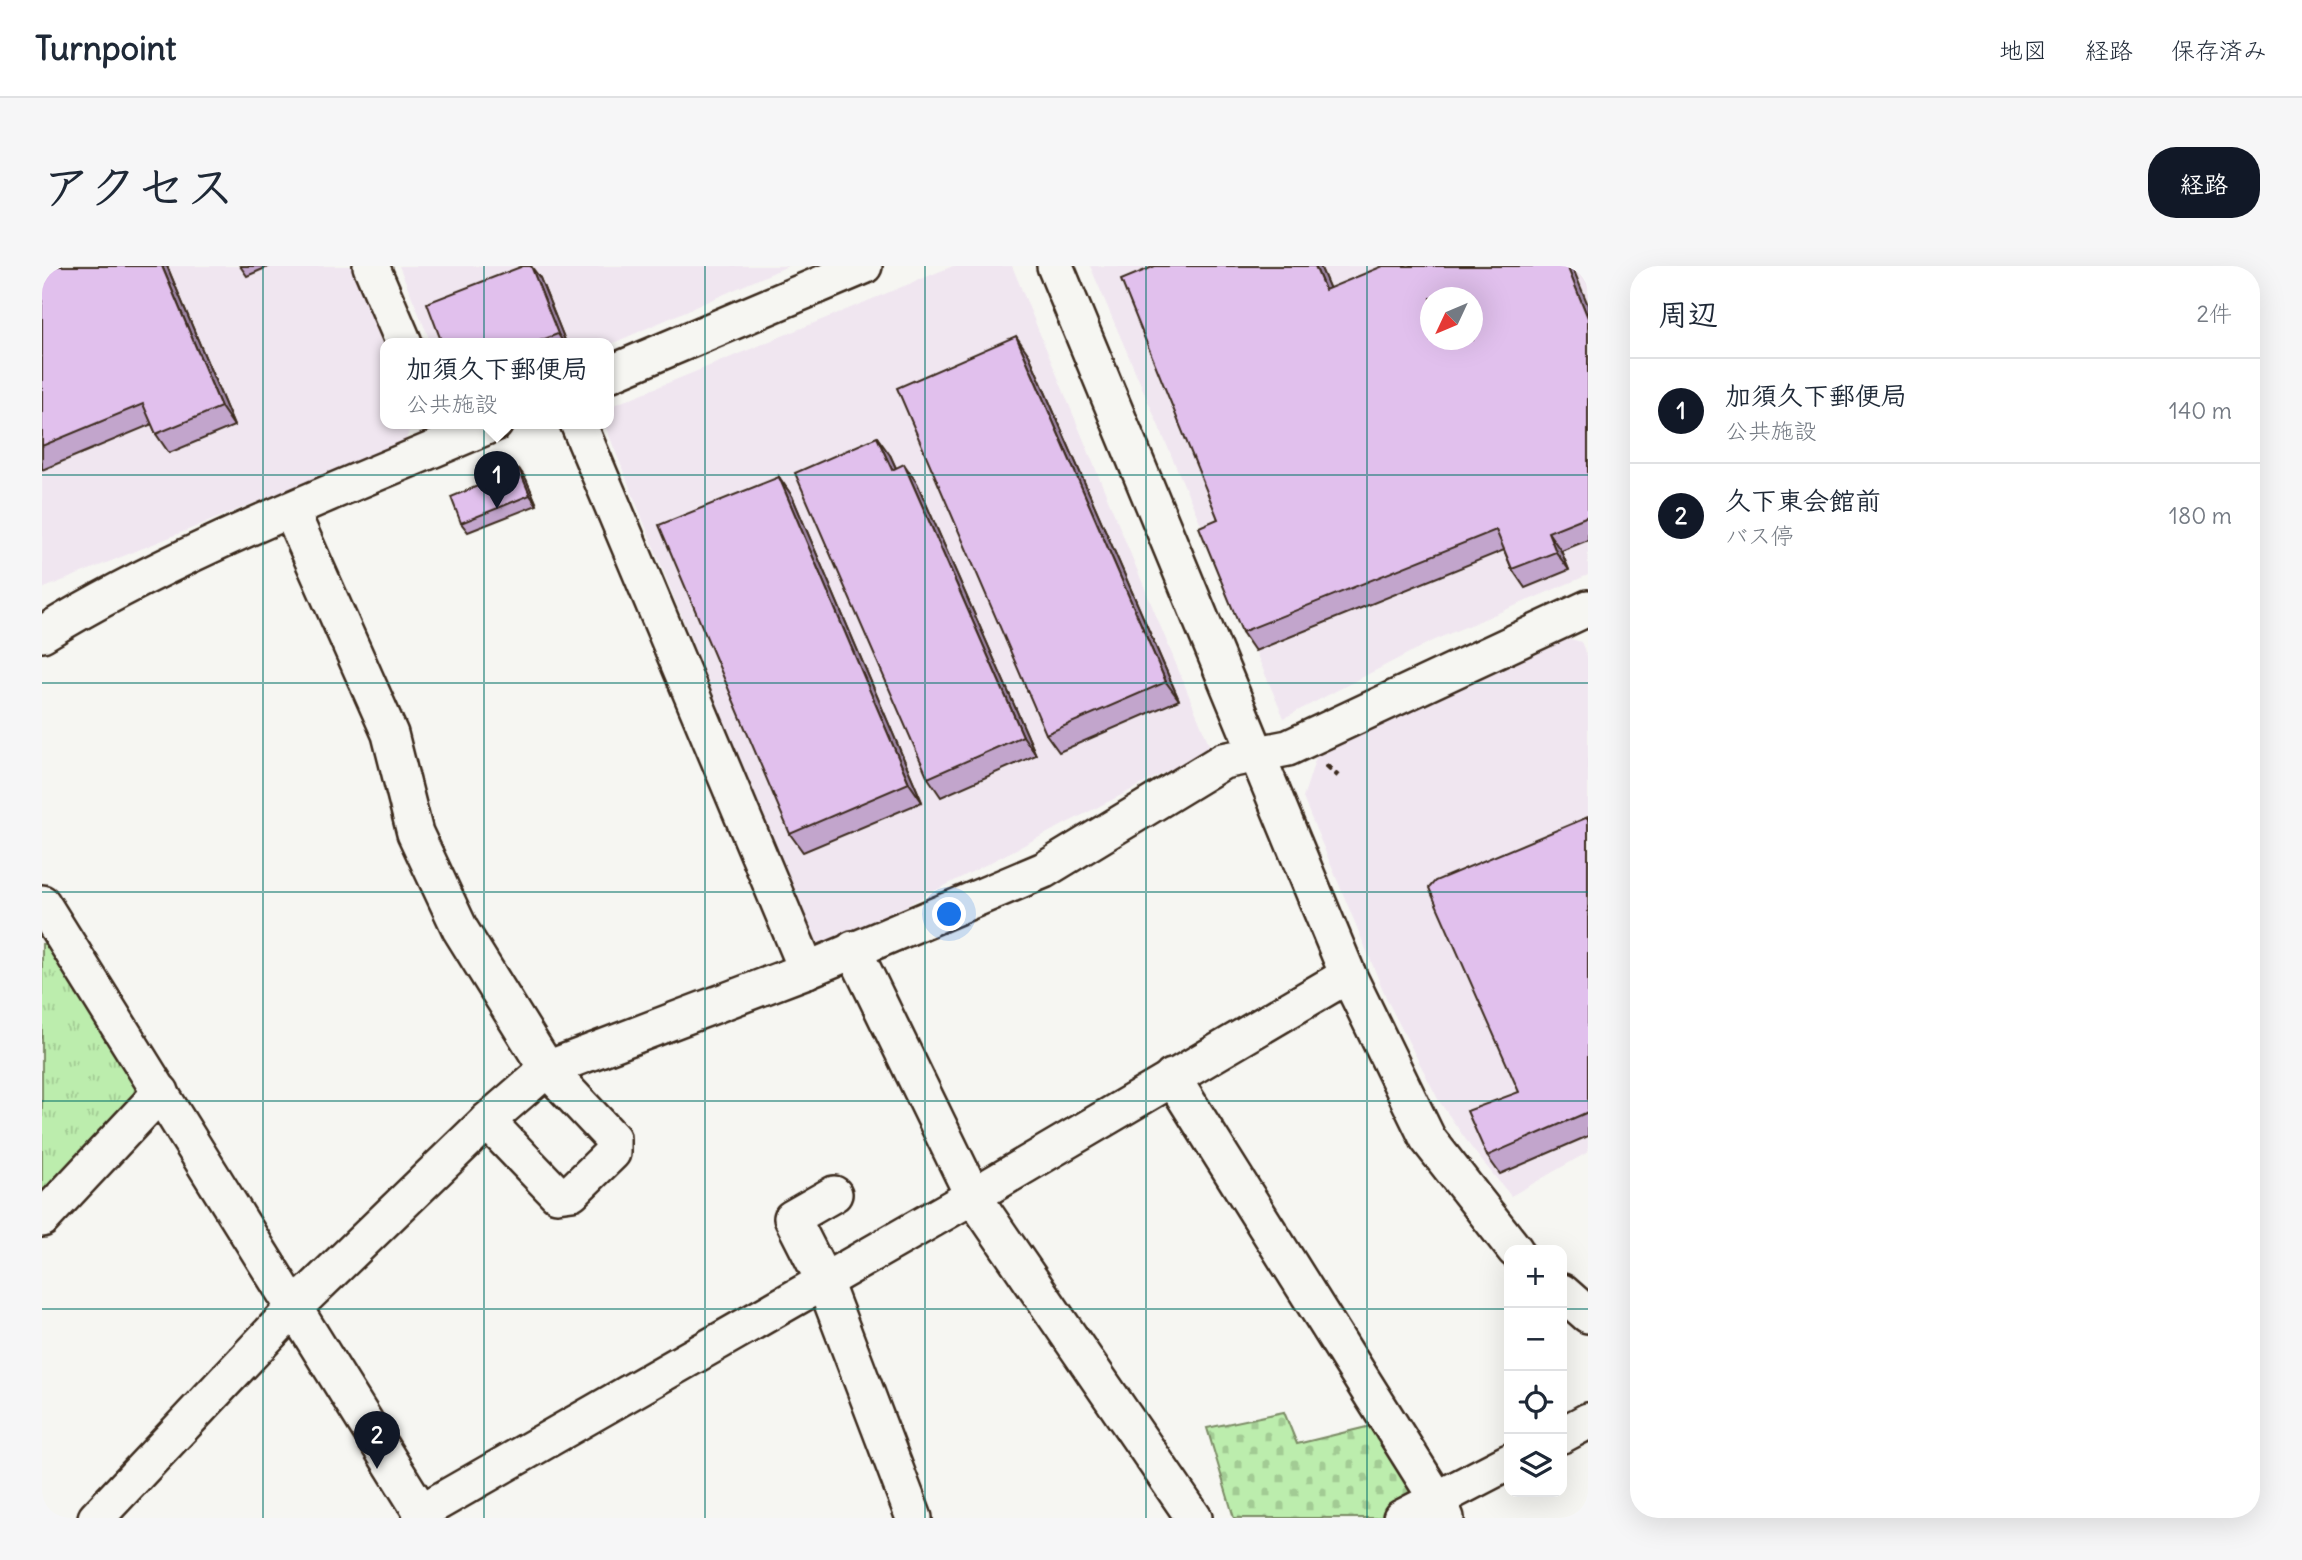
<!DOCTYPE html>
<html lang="ja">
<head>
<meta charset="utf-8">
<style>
  body { margin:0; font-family:Delius,"Klee One",sans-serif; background:#f6f6f7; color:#1f2937 }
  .controls { position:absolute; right:21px; bottom:21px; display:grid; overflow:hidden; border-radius:14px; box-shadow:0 7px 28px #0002 }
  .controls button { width:63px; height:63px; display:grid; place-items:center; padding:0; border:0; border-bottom:2px solid #e0e1e3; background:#fff; color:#1f2937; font:35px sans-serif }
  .compass { position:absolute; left:1378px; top:21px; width:63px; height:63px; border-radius:50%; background:#fff; box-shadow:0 7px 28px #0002; rotate:226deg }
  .you { position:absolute; left:908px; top:649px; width:24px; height:24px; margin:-18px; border:5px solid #fff; border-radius:50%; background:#1a73e8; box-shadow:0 0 0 10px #1a73e833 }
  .badge { display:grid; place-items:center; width:46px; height:46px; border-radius:50%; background:#111827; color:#fff; font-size:23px; font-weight:700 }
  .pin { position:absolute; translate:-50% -58px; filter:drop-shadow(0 2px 4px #0008) }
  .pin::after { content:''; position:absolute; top:37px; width:24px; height:21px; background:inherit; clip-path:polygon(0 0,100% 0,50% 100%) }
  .popup { position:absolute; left:338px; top:72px; width:234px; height:91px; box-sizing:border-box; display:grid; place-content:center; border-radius:14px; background:#fff; filter:drop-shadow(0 2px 5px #0005); font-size:23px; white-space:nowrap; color:#747a83 }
  .popup b { font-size:26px; color:#1f2937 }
  .popup::after { content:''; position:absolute; left:50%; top:100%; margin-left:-14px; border:14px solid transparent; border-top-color:#fff }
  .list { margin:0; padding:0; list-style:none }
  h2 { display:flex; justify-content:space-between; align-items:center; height:91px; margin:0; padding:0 28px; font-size:30px }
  h2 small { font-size:23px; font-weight:400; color:#747a83 }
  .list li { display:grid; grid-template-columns:46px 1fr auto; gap:21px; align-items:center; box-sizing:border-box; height:105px; padding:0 28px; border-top:2px solid #e0e1e3 }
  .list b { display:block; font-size:26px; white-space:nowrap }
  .list p { margin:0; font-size:23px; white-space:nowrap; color:#747a83 }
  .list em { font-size:23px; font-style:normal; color:#747a83 }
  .icon { flex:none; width:38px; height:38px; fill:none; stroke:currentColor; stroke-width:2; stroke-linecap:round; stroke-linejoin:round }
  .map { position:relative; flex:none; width:1546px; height:1252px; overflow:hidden; border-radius:28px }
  header { display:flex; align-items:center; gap:42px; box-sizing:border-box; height:98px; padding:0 35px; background:#fff; border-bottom:2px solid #e0e1e3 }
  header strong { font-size:33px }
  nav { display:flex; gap:38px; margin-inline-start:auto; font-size:24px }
  .intro { display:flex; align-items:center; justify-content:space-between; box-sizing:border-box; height:168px; padding:0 42px }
  h1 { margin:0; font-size:49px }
  .button { padding:18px 32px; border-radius:28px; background:#111827; color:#fff; font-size:24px; font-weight:700 }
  main { display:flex; gap:42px; padding:0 42px }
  aside { flex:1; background:#fff; border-radius:28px; box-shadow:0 7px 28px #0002 }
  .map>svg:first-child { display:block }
</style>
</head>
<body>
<header>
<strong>Turnpoint</strong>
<nav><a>地図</a><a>経路</a><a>保存済み</a></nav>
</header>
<div class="intro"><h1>アクセス</h1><a class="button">経路</a></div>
<main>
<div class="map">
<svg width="1546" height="1252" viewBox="0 0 1546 1252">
  <defs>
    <pattern id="grass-tufts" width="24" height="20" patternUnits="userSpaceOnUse" patternTransform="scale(1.75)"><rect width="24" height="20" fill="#bcedad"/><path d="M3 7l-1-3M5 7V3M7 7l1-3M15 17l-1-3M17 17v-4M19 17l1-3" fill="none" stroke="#a2cb94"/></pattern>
    <pattern id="cemetery-stones" width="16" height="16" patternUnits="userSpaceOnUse" patternTransform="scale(1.75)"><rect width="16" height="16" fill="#bcedad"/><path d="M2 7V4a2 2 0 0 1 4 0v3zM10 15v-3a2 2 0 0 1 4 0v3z" fill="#a2cb94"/></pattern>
  </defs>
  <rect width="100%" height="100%" fill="#f6f6f2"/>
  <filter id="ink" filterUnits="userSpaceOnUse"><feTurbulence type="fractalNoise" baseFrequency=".0143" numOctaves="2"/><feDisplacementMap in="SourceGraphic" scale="14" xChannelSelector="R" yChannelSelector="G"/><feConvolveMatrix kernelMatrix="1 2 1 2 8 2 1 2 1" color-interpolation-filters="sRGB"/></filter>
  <g filter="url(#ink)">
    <g fill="#f0e6f0" fill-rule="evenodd">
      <path d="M0 0H309L343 81V157H370L363 176 0 323Z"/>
      <path d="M357 0H746L567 79V77H389Z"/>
      <path d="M911 0H970L1169 483 774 686 562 157H567V141Z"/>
      <path d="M1048 0H1546V309L1390 375 1242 452ZM1388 32H1430V74H1388Z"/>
      <path d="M1526 372 1539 376 1546 392V886L1469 930 1431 884 1397 835 1346 736 1261 532 1275 488Z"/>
    </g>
    <path fill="url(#grass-tufts)" stroke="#7c8c66" stroke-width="2" d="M0 678H7L94 819 91 833 0 931Z"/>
    <path fill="url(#cemetery-stones)" stroke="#7c8c66" stroke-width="2" d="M1242 1146 1255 1178 1333 1159 1374 1220 1370 1236 1338 1252H1192L1165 1162Z"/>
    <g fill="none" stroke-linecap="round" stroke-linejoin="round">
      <g stroke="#3b2a1e" stroke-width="40">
        <g id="minor">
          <path d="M329 0 362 77"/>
          <path d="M1013 0 1306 709 1386 873 1473 984"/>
          <path d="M567 108 822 0"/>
          <path d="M536 157 765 704"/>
          <path d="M249 245 348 468 373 567 418 663 505 803 570 872V887L530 926 515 928 445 855"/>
          <path d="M0 368C142 281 301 223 453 157"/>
          <path d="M0 637 383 1252"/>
          <path d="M811 683 931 930 1152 1252"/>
          <path d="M1130 811 1395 1233 1404 1252"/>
          <path d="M792 928 750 952 781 1013 872 1252"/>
          <path d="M0 953 119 826"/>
          <path d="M1520 1026 1546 1049"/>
          <path d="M1520 1169 1546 1155"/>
          <path d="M379 1246 931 930 1306 709"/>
          <path d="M54 1252 252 1042 445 855 505 803 765 704 1002 604 1181 495 1246 482 1546 342"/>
          <path d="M1359 1252 1467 1196"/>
        </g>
      </g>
      <path stroke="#3b2a1e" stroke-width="4.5" stroke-dasharray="7 5" stroke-linecap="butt" d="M1284 499 1296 510"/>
      <use href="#minor" stroke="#f6f6f2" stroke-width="35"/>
    </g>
    <g fill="#c2a5cc" stroke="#3b2a1e" stroke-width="2">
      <path d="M0 0H125L192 160 127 187 114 168 110 158 0 204Z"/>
      <path d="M198 0H228L205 10Z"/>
      <path d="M1113 0H1278L1287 22 1546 39V274L1519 285 1527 304 1483 322 1470 303 1462 284 1213 385 1200 366 1176 253Z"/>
      <path d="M498 12 524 77H400Z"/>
      <path d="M987 89 1137 434 1017 486 1004 468Z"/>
      <path d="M848 189 854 202 875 217 994 489 899 531 886 512Z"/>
      <path d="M477 203 484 213 495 239 426 266 419 257Z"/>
      <path d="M737 211 750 230 880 536 761 586 748 568Z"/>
      <path d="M1546 551V870L1458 908 1445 890 1477 826Z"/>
    </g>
    <g fill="#9e86a6" stroke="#3b2a1e" stroke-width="2">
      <path d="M120 0H125L192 160 179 141Z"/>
      <path d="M489 0 498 12 524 77H522L516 68Z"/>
      <path d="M1273 0H1278L1296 42 1283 24Z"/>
      <path d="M1525 0H1530L1546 39V52Z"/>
      <path d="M974 70 987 89 1137 434 1124 416Z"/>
      <path d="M835 171 848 189 863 222 850 204Z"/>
      <path d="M862 198 875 217 994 489 981 470Z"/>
      <path d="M477 203 484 213 495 239 488 229Z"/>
      <path d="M737 211 750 230 880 536 867 517Z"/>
      <path d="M1506 266 1519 285 1527 304 1514 286Z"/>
    </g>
    <g fill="#e1c0ed" stroke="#3b2a1e" stroke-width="2" fill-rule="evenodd">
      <path d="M0 0H120L179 141 114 168 101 138 0 180Z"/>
      <path d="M481 0H489L516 68 492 77H400L385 37Z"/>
      <path d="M1113 0H1273L1283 24 1341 0H1525L1546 52V250L1506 266 1514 286 1470 303 1454 264 1200 366 1157 261 1176 253 1079 14ZM1389 32H1431V74H1389Z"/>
      <path d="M974 70 1124 416 1004 468 855 122Z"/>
      <path d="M835 171 850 204 862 198 981 470 886 512 753 207Z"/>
      <path d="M477 203 488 229 419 257 409 231Z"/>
      <path d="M737 211 867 517 748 568 617 259Z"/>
      <path d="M1546 551V846L1445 890 1425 845 1477 826 1387 622 1393 615Z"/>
    </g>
  </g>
  <path fill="none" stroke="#0f766e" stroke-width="2" stroke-opacity="0.55" d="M221 0V1252M442 0V1252M663 0V1252M883 0V1252M1104 0V1252M1325 0V1252M0 209H1546M0 417H1546M0 626H1546M0 835H1546M0 1043H1467M1520 1043H1546"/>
</svg>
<div class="controls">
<button>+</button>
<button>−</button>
<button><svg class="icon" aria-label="locate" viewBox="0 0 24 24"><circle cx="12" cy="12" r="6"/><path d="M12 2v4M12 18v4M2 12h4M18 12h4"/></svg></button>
<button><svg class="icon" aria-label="layers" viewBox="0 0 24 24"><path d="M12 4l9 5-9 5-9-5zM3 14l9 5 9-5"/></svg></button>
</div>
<svg class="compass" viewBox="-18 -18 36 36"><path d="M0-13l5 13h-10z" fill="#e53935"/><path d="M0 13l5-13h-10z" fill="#747a83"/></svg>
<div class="you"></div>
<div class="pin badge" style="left:455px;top:243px">1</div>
<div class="popup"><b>加須久下郵便局</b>公共施設</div>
<div class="pin badge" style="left:335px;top:1203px">2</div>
</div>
<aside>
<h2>周辺<small>2件</small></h2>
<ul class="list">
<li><span class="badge">1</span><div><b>加須久下郵便局</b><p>公共施設</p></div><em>140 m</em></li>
<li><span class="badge">2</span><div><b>久下東会館前</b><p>バス停</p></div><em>180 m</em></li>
</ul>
</aside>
</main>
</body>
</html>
